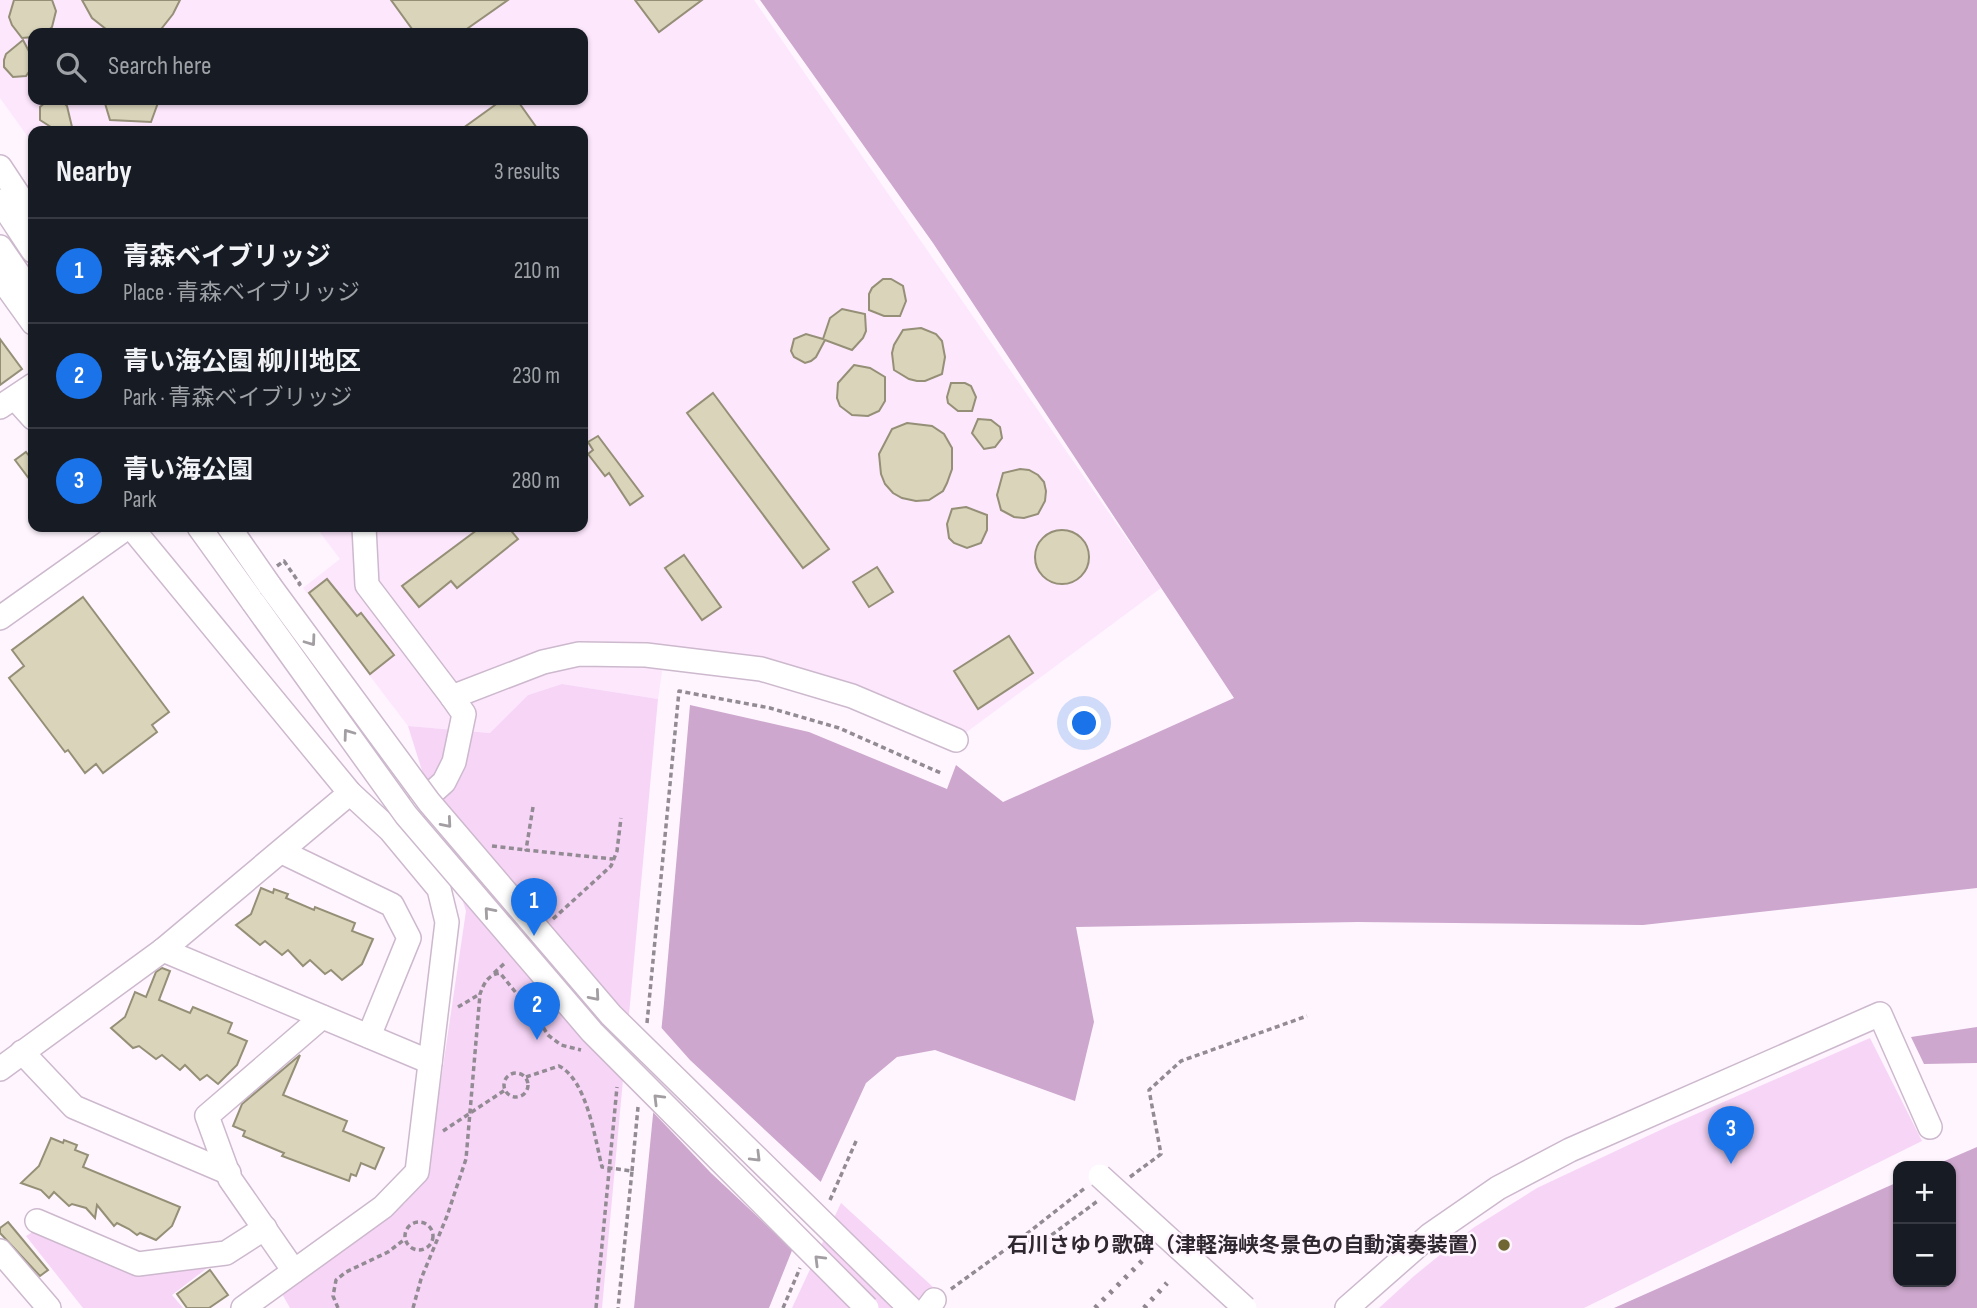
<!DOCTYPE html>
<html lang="en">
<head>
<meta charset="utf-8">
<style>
  body { margin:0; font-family:"Sofia Sans Condensed","Noto Sans JP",sans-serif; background:#242831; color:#f1f3f6 }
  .controls { position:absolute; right:21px; bottom:21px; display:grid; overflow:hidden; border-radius:14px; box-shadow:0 2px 5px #0004 }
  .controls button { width:63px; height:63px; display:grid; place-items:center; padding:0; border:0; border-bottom:2px solid #363941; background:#171b24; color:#f1f3f6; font:35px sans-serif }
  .you { position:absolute; left:1085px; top:724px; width:24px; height:24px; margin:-18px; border:5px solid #fff; border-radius:50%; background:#1a73e8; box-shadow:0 0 0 10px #1a73e833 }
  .badge { display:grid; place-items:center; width:46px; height:46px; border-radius:50%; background:#1a73e8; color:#fff; font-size:23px; font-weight:700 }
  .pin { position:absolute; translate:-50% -58px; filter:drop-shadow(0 2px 4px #0008) }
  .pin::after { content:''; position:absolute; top:37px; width:24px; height:21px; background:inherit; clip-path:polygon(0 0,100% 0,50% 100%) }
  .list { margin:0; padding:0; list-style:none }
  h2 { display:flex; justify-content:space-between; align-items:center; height:91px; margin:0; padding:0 28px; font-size:30px }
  h2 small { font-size:23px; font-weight:400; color:#9ea1a6 }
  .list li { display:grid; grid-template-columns:46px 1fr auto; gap:21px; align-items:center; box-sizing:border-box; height:105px; padding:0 28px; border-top:2px solid #363941 }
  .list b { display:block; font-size:26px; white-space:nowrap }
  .list p { margin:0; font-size:23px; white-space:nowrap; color:#9ea1a6 }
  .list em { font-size:23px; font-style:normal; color:#9ea1a6 }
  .icon { flex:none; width:38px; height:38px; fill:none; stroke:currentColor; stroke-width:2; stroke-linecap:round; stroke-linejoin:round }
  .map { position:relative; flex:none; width:1977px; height:1308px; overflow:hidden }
  .search { position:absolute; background:#171b24; box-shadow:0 2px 5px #0004; left:28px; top:28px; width:560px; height:77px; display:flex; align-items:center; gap:18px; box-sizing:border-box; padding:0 24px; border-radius:14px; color:#9ea1a6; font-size:26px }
  .panel { position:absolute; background:#171b24; box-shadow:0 2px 5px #0004; left:28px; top:126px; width:560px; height:406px; border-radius:14px }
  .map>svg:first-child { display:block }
</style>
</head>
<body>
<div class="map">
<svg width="1977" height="1308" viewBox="0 0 1977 1308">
  <rect width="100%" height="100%" fill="#fef5fe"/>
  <path fill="#fde7fd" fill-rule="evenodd" d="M0 0H754L1161 588 956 740 852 696 664 658 658 699 562 684 528 695 491 733 408 726 303 588 340 559 316 527H583V131H33V144L0 98ZM33 33H583V100H33Z"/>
  <g fill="#f7d5f7">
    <path d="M562 684 658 699 602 1308H290L281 1292 405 1203 428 1168 466 911 408 726 490 733 528 695Z"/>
    <path d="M1870 1038 1922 1141 1584 1308H1379L1414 1276 1473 1228 1537 1188 1671 1125Z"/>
    <path d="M841 1203 933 1287 914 1308H792Z"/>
    <path d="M36 1230 129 1273 207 1268 172 1295 183 1308H83L26 1236Z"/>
  </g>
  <g fill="#cda7cd">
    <path d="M760 0H1977V888L1643 925 1358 922 1076 927 1094 1022 1075 1101 935 1050 897 1057 866 1083 811 1203 769 1308H634L664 1003 690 705 809 732 947 789 956 765 1003 802 1234 698 933 243Z"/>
    <path d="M1977 1027V1063L1924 1064 1911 1037Z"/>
    <path d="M1977 1147V1308H1614L1898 1182V1282H1951V1166H1933Z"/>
  </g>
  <path fill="#fef5fe" d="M658 1024 690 1060 823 1184 795 1252 711 1173 650 1109Z"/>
  <g fill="#d9d4ba" stroke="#948f76" stroke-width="2">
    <path d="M14 0H52L56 11 52 27 46 33H33V37L22 38 12 25 9 17Z"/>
    <path d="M82 0H180L173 14 158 33H111L92 18Z"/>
    <path d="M391 0H508L461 33H415Z"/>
    <path d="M635 0H702L659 32Z"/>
    <path d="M23 40 33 59V66L26 76 13 77 4 67V60L6 54Z"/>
    <path d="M48 100 62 101 67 106 72 127H51L40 120V107Z"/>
    <path d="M104 100H159L151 122 110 120Z"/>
    <path d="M502 100H517L539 131H459Z"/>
    <path d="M883 279H891L903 286 906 301 900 316H884L869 310V294L872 288Z"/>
    <path d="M842 309 865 314 866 331 863 338 852 350 825 340 816 357 811 361 805 363 794 357 791 351 794 339 806 334 823 339 830 318Z"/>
    <path d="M921 328 936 334 942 341 945 357 942 374 925 381H917L909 379 894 370 892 353 894 345 903 330Z"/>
    <path d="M0 339 22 369 0 385Z"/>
    <path d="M854 365 870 368 885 377V401L879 411 868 416 852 415 840 406 837 398 838 383Z"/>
    <path d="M951 383H965L971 386 976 397 972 411H958L948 403 947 397Z"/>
    <path d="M713 393 829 549 803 568 687 413Z"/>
    <path d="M978 419 991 420 1000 427 1002 438 995 447 984 449 972 433Z"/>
    <path d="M907 423 932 426 944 434 952 448V469L947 483 943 491 929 500 916 501 902 498 893 493 885 484 881 474 879 454 892 429Z"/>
    <path d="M598 436 643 496 630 505 609 473 605 476 588 454 593 450 588 442Z"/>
    <path d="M26 452 33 461V484L15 460Z"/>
    <path d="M1020 469 1029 470 1038 475 1044 482 1046 491 1045 501 1038 514 1024 518 1014 517 1001 510 997 495 1003 473Z"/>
    <path d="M966 507 987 515V530L981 543 967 548 954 543 949 538 947 524 952 509Z"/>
    <path d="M481 527H508L518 539 457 588 451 581 419 607 402 586Z"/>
    <circle cx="1062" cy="557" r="27"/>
    <path d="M684 555 721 607 702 620 665 568Z"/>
    <path d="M877 567 893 592 869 607 853 582Z"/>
    <path d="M327 579 357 616 361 613 394 655 370 674 309 593Z"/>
    <path d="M83 597 169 712 152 725 157 732 103 773 96 764 85 773 68 750 65 752 9 678 24 666 12 650Z"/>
    <path d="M1009 636 1033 673 978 709 954 671Z"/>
    <path d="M261 888 273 893 274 889 288 894 286 898 314 910 315 907 355 923 352 931 373 939 362 964 342 980 331 970 325 974 310 960 303 966 288 950 282 955 265 941 260 945 236 925 251 914Z"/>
    <path d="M162 968 170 971 159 1000 190 1013 193 1007 232 1023 228 1033 247 1041 237 1065 218 1084 207 1075 200 1080 185 1065 180 1070 162 1055 156 1059 139 1046 133 1048 111 1028 125 1017 135 992 146 997 156 972Z"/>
    <path d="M300 1055 283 1095 347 1121 343 1131 384 1148 375 1169 361 1163 356 1176 351 1174 349 1181 282 1156 284 1153 243 1136 245 1131 233 1126 242 1104Z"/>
    <path d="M51 1138 63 1143 64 1140 77 1145 75 1150 88 1155 83 1167 180 1207 172 1226 156 1240 140 1233 137 1235 129 1229 117 1223 114 1226 97 1205 95 1218 86 1208 72 1204 69 1206 54 1192 49 1198 41 1190 21 1183 39 1166Z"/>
    <path d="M8 1222 48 1270 40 1276 0 1233V1228Z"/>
    <path d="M210 1270 228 1295 209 1308H187L177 1294Z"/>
  </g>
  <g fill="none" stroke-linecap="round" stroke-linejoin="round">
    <g stroke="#cdb9cd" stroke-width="26">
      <g id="minor">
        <path d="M0 167 33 217"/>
        <path d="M0 201 33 251"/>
        <path d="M0 247 33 295"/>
        <path d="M0 277 33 323"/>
        <path d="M15 398 33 418"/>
        <path d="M0 407 33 385"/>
        <path d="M131 527 350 793 390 830 439 889 447 922 417 1172 383 1207 243 1308"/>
        <path d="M199 527 253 602"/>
        <path d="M229 527 270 586"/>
        <path d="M364 527 367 585 452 697"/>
        <path d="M0 618 128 527"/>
        <path d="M393 828 444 782 454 762 464 714 452 697 543 662 579 654 646 655 761 669 852 696 956 740"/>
        <path d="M282 852 392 905 409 938 369 1036"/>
        <path d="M163 950 430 1062"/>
        <path d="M22 1052 74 1107 229 1173"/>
        <path d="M0 1069 163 950 350 793"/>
        <path d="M37 1221 138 1264 226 1253 265 1228"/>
        <path d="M0 1251 49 1308"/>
        <path d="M294 1271 230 1179 207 1116 322 1017"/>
        <path d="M928 1308 934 1300"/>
        <path d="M1347 1308 1430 1235 1498 1188 1570 1150 1880 1014 1930 1127"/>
      </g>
    </g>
    <g stroke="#938b93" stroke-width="3.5" stroke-dasharray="5 3.5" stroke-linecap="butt">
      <path d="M277 566 284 561 300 584 296 587"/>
      <path d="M533 807 526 850 613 859"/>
      <path d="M492 846 526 850"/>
      <path d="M553 919 611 866 617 851 621 818"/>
      <path d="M494 973 506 962"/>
      <path d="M458 1007 480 994"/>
      <path d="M647 1023 679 691 770 708 839 728 943 774"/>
      <circle cx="516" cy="1085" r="12"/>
      <path d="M526 1077 559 1066C587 1080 595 1139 602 1167L632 1171 618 1308"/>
      <path d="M443 1131 505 1090"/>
      <path d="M632 1171 638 1107"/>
      <path d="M1130 1177 1161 1154 1149 1090 1181 1061 1307 1016"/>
      <path d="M830 1200 857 1139"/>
      <circle cx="419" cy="1236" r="14"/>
      <path d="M1020 1239 1042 1242 1099 1200"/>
      <path d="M951 1289 1020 1239 1085 1188"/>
      <path d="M338 1308 333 1296 336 1280 346 1272 388 1252 405 1239"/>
      <path d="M413 1308 421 1279 447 1216 466 1159 480 994C484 983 488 975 500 973L521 999 529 1005 548 1035 561 1045 581 1050"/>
      <path d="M596 1308 617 1087"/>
      <path d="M783 1308 800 1268"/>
    </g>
    <use href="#minor" stroke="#fff" stroke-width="23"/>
    <g stroke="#8f868f" stroke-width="5" stroke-dasharray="3.5 7" stroke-linecap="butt">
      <path d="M1095 1308 1144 1259"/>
      <path d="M1144 1308 1167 1283"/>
    </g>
    <g stroke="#cdb9cd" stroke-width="26" stroke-linecap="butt">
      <g id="minor-bridge">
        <path d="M270 586 429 802 611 1015 910 1308"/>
        <path d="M253 602 406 815 592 1032 867 1308"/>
        <path d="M1100 1176 1245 1308"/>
      </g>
    </g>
    <use href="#minor-bridge" stroke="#fff" stroke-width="23"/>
  </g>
  <defs><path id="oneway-chevron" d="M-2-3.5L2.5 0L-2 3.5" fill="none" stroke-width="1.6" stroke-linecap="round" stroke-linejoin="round" transform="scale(1.75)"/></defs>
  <g stroke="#a29ea2">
    <use href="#oneway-chevron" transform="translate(311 641) rotate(54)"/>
    <use href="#oneway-chevron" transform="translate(348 734) rotate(-126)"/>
    <use href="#oneway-chevron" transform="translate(447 823) rotate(49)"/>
    <use href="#oneway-chevron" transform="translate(489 912) rotate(-131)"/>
    <use href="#oneway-chevron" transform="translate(595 996) rotate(49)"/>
    <use href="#oneway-chevron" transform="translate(658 1099) rotate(-135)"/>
    <use href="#oneway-chevron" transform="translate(756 1157) rotate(45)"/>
    <use href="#oneway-chevron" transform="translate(819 1260) rotate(-135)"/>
  </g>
  <circle fill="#706633" stroke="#fef5fe" stroke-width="2.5" cx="1504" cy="1245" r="7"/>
  <g text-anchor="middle" stroke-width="5" stroke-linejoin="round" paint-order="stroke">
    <g font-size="21" font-weight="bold" fill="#302830" stroke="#fef5fe" text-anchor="end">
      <text x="1490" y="1252">石川さゆり歌碑（津軽海峡冬景色の自動演奏装置）</text>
    </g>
  </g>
</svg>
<div class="controls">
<button>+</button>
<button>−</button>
</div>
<div class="you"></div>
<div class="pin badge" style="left:534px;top:936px">1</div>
<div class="pin badge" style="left:537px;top:1040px">2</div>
<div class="pin badge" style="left:1731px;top:1164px">3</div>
<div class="search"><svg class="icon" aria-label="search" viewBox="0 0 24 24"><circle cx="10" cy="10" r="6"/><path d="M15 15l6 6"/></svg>Search here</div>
<section class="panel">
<h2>Nearby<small>3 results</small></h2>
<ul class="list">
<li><span class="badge">1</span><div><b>青森ベイブリッジ</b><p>Place · 青森ベイブリッジ</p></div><em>210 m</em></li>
<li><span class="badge">2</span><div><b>青い海公園 柳川地区</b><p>Park · 青森ベイブリッジ</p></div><em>230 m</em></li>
<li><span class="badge">3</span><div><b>青い海公園</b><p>Park</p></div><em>280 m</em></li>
</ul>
</section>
</div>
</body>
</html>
